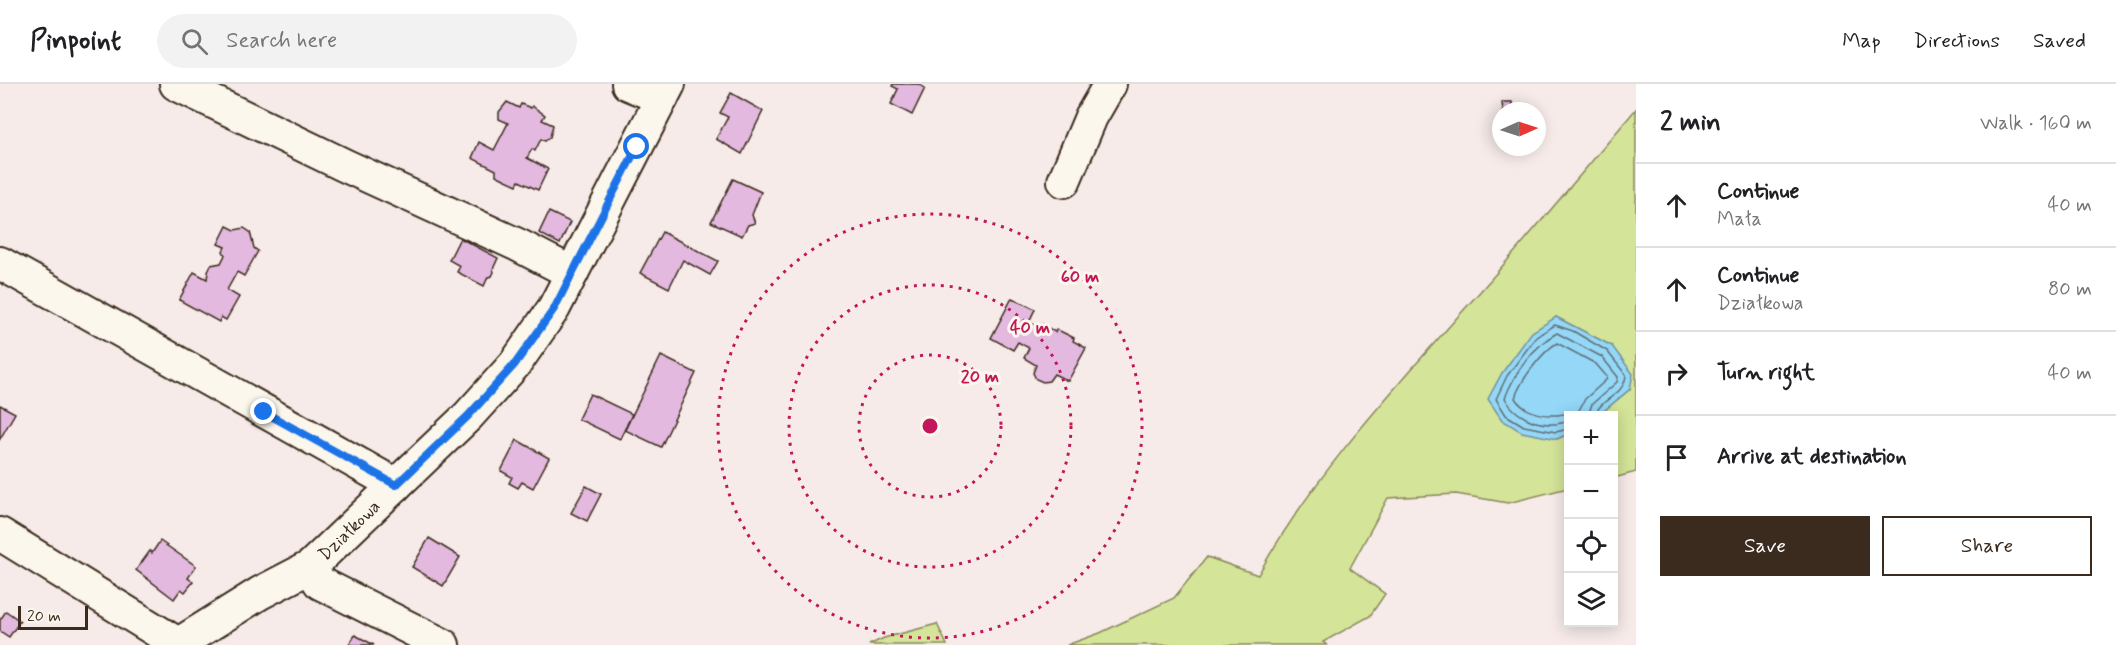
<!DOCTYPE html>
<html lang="en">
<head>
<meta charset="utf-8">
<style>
  body { margin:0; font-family:Mynerve,sans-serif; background:#f2f2f2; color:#202124 }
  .controls { position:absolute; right:18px; bottom:18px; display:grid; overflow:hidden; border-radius:0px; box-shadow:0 3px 15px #0003 }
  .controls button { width:54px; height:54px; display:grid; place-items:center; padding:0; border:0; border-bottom:2px solid #e0e0e0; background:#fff; color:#202124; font:30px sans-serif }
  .compass { position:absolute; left:1492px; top:18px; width:54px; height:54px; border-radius:50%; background:#fff; box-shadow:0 3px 15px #0003; rotate:87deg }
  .scale { position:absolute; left:18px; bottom:15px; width:70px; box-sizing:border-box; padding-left:6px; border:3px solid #3b2a1e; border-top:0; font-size:16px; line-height:21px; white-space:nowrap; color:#3b2a1e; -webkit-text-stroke:4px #fbf7ec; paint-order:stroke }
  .stop { position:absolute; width:18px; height:18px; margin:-14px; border:4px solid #1a73e8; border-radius:50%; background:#fff }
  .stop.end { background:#1a73e8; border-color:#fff; box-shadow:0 2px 6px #0008 }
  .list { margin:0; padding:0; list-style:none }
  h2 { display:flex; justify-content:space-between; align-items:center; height:78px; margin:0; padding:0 24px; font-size:26px }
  h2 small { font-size:20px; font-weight:400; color:#757577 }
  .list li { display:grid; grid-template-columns:39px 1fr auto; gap:18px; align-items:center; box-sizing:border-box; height:84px; padding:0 24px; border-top:2px solid #e0e0e0 }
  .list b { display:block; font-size:22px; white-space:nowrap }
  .list p { margin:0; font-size:20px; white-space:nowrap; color:#757577 }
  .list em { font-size:20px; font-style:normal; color:#757577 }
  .actions { display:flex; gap:12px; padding:18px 24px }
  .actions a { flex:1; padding:14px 0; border:2px solid #3b2a1e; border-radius:0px; text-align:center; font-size:21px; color:#3b2a1e }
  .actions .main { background:#3b2a1e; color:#fff }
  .icon { flex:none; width:33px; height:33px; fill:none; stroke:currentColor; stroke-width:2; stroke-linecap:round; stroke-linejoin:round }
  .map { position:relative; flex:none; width:1636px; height:561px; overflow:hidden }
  header { display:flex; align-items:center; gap:36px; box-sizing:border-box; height:84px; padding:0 30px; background:#fff; border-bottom:2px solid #e0e0e0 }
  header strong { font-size:28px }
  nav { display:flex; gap:33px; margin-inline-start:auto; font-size:21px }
  .search { width:420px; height:54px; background:#f2f2f2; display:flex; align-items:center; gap:15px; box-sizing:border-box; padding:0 21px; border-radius:33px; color:#757577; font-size:22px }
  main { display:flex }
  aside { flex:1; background:#fff }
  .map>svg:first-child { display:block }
</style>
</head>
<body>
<header>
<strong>Pinpoint</strong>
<div class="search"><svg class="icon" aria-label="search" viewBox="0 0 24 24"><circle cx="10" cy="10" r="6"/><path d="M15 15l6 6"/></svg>Search here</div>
<nav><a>Map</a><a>Directions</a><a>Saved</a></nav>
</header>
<main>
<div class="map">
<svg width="1636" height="561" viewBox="0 0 1636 561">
  <rect width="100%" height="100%" fill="#f6ebe9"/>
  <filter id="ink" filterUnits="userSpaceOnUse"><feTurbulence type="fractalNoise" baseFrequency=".0167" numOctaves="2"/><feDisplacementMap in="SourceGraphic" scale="12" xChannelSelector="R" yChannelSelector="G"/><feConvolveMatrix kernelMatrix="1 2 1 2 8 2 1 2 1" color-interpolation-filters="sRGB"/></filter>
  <g filter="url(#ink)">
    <g fill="#d4e498" stroke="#88875b" stroke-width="1.5">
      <path d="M1636 25V388L1614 394V332L1599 331 1630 305 1612 262 1556 233 1557 355 1568 350V404L1508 419 1456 410 1388 414 1350 484 1385 510 1370 532 1323 558 1327 561H1067L1100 549 1174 514 1207 473 1258 491C1314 390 1394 305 1470 219 1527 155 1581 90 1636 25Z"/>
      <path d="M937 540 947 561H869L884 554Z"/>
    </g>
    <path fill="#95d7f7" stroke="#7192a0" stroke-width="1.5" d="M1556 233 1612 262 1633 290 1630 305 1599 331 1568 332V350L1557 355 1522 348 1502 336 1488 315 1502 289 1532 248Z"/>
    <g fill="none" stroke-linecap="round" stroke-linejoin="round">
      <g stroke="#5f6f75" stroke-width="1.5">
        <path d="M1557 259 1596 280 1607 293 1606 296 1585 315 1577 330C1568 328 1562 331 1554 331 1540 332 1522 326 1515 314 1520 297 1542 268 1557 259Z"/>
        <path d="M1568 337C1564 338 1559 340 1554 340 1534 341 1514 331 1505 314 1514 290 1533 262 1557 249L1602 273 1618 293 1617 298 1592 320 1588 332"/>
        <path d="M1568 345 1556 348 1524 342 1506 331 1496 315 1507 292 1536 253 1555 241 1573 247 1607 267 1626 291C1624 314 1598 314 1596 332"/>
      </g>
    </g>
    <g fill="#e3b9df" stroke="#3b2a1e" stroke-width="1.5">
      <path d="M893 0H918L925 4 912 31 891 20 898 5 892 2Z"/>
      <path d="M731 9 763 27 742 70 716 55 728 33 720 29Z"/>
      <path d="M507 18 519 24 521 20 531 24 532 22 545 31 542 36 553 41 550 53 545 57 541 55 535 67 532 65 527 74 548 85 538 106 519 97 517 101 504 95 496 91V86L472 74 479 58 494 66 508 39 499 35V28Z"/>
      <path d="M1502 18H1512V27H1503Z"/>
      <path d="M733 95 761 108 752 131 755 139 748 141 742 152 711 138Z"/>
      <path d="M549 128 570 138 560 160 539 149Z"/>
      <path d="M227 142 235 146 244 144 250 148 254 164 258 167 244 192 237 188 227 206 239 213 226 236 221 233 219 238 179 216 194 188 207 195 208 188 211 181 221 179 225 171 223 167 225 163 218 160Z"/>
      <path d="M662 148 718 177 710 191 683 176 669 204 640 189Z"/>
      <path d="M460 154 498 174 493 185 494 188 492 192 488 193 484 202 457 188 460 182 449 176Z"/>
      <path d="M1012 214 1035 225 1029 238 1040 244 1042 240 1055 248 1056 245 1074 254 1073 257 1086 264 1068 297 1054 290 1049 297 1043 298 1036 295 1033 289 1036 281 1024 274 1029 264 1018 258 1013 266 991 254Z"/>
      <path d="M661 272 696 289 661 363 625 346Z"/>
      <path d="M590 310 632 330 620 355 578 335Z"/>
      <path d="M0 321 15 329 0 355Z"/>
      <path d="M517 356 549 374 533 404 522 398 518 404 509 399 512 393 501 387Z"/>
      <path d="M586 402 601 410 587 437 571 429Z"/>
      <path d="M429 454 460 473 443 502 412 483Z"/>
      <path d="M160 457 196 482 188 494 193 498 185 508 181 505 174 515 136 486 150 467 152 469Z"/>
      <path d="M6 527 20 537 9 553 0 547V536Z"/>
      <path d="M355 551 374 561H349Z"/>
    </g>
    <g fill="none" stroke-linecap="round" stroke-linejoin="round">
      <g stroke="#3b2a1e" stroke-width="36">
        <g id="minor">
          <path d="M176 0 346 82 518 161 572 189"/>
          <path d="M628 0 662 14"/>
          <path d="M1064 97 1091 33 1110 0"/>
          <path d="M0 179 396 401"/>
          <path d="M0 450 178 560"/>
          <path d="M310 483 320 499 443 561"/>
          <path d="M177 561 260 509 310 483 468 332 515 280 554 224 669 0"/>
        </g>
      </g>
      <use href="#minor" stroke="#fbf7ec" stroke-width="32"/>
    </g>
  </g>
  <g fill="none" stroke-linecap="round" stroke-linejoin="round" filter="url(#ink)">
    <path stroke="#1a73e8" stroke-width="8" d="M264 328 396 401 468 332 515 280 554 225 637 63"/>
  </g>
  <g fill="none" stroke="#c2185b" stroke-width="3" stroke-dasharray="3 6">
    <circle cx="930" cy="342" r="71"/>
    <circle cx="930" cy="342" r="141"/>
    <circle cx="930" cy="342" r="212"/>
  </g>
  <g text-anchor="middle" stroke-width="6" stroke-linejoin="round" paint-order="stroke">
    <g font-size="18" fill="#3b2a1e" stroke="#fbf7ec">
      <text transform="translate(349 446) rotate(-44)" y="6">Działkowa</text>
    </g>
  </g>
  <circle cx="930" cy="342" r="9" fill="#c2185b" stroke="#fbf7ec" stroke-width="3"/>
  <g font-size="18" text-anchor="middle" font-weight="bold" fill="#c2185b" stroke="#fbf7ec" stroke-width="6" stroke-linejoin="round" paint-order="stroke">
    <text x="1080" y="198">60 m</text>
    <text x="1030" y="249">40 m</text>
    <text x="980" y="298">20 m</text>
  </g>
</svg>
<div class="controls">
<button>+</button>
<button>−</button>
<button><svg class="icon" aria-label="locate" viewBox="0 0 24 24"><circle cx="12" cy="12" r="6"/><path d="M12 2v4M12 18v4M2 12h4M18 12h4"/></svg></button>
<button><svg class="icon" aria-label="layers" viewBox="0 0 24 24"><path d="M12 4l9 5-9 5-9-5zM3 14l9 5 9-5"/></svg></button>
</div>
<svg class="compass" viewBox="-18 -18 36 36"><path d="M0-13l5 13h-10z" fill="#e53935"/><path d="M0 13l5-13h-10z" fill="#757577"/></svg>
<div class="scale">20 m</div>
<div class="stop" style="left:637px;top:63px"></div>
<div class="stop end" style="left:264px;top:328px"></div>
</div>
<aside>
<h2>2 min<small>Walk · 160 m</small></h2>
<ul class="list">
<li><svg class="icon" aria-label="ahead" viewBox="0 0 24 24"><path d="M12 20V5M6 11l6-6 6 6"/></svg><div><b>Continue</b><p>Mała</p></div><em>40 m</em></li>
<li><svg class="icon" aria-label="ahead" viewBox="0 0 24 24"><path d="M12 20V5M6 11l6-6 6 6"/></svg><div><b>Continue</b><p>Działkowa</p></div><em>80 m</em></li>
<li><svg class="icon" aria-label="right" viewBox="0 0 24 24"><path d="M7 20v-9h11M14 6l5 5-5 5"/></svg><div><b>Turn right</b></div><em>40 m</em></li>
<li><svg class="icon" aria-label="arrive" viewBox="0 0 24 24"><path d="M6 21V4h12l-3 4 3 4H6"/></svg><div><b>Arrive at destination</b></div></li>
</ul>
<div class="actions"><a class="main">Save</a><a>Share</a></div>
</aside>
</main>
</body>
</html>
